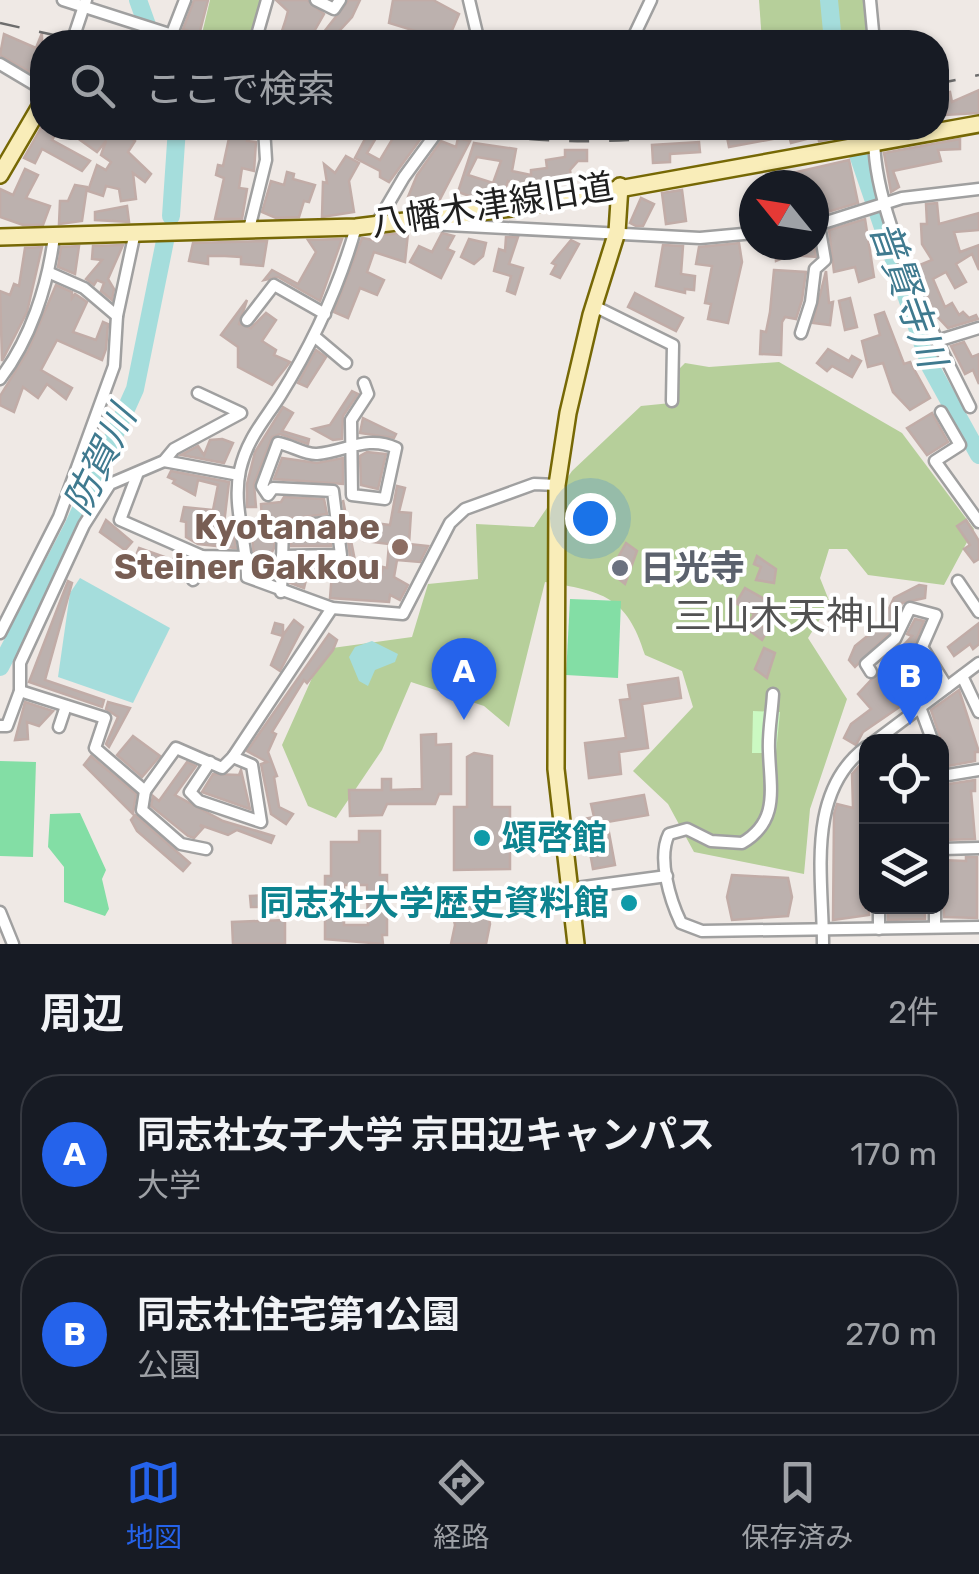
<!DOCTYPE html>
<html lang="ja">
<head>
<meta charset="utf-8">
<style>
  body { margin:0; font-family:Rubik,"Noto Sans JP",sans-serif; background:#242831; color:#f1f3f6 }
  .controls { position:absolute; right:30px; bottom:30px; display:grid; overflow:hidden; border-radius:20px; box-shadow:0 2px 8px #0004 }
  .controls button { width:90px; height:90px; display:grid; place-items:center; padding:0; border:0; border-bottom:2px solid #363941; background:#171b24; color:#f1f3f6; font:50px sans-serif }
  .compass { position:absolute; left:739px; top:170px; width:90px; height:90px; border-radius:50%; background:#171b24; box-shadow:0 2px 8px #0004; rotate:300deg }
  .you { position:absolute; left:590px; top:518px; width:35px; height:35px; margin:-25px; border:8px solid #fff; border-radius:50%; background:#1a73e8; box-shadow:0 0 0 15px #1a73e833 }
  .badge { display:grid; place-items:center; width:65px; height:65px; border-radius:50%; background:#2563eb; color:#fff; font-size:32px; font-weight:700 }
  .pin { position:absolute; translate:-50% -82px; filter:drop-shadow(0 2px 5px #0008) }
  .pin::after { content:''; position:absolute; top:52px; width:35px; height:30px; background:inherit; clip-path:polygon(0 0,100% 0,50% 100%) }
  .list { margin:0; padding:0; list-style:none }
  h2 { display:flex; justify-content:space-between; align-items:center; height:130px; margin:0; padding:0 40px; font-size:42px }
  h2 small { font-size:32px; font-weight:400; color:#9ea1a6 }
  .list li { display:grid; grid-template-columns:65px 1fr auto; gap:30px; align-items:center; box-sizing:border-box; height:160px; margin:0 20px 20px; padding:0 20px; border:2px solid #363941; border-radius:40px }
  .list b { display:block; font-size:38px; white-space:nowrap }
  .list p { margin:0; font-size:32px; white-space:nowrap; color:#9ea1a6 }
  .list em { font-size:32px; font-style:normal; color:#9ea1a6 }
  .icon { flex:none; width:55px; height:55px; fill:none; stroke:currentColor; stroke-width:2; stroke-linecap:round; stroke-linejoin:round }
  .map { position:relative; flex:none; width:979px; height:944px; overflow:hidden }
  .search { position:absolute; background:#171b24; box-shadow:0 2px 8px #0004; left:30px; right:30px; top:30px; height:110px; display:flex; align-items:center; gap:25px; box-sizing:border-box; padding:0 35px; border-radius:40px; color:#9ea1a6; font-size:38px }
  .sheet { height:490px; background:#171b24 }
  nav { display:flex; justify-content:space-around; align-items:center; box-sizing:border-box; height:140px; border-top:2px solid #363941; background:#171b24; font-size:28px; color:#9ea1a6 }
  nav a { display:grid; justify-items:center; gap:5px }
  nav .on { color:#2563eb }
  .map>svg:first-child { display:block }
</style>
</head>
<body>
<div class="map">
<svg width="979" height="944" viewBox="0 0 979 944">
  <rect width="100%" height="100%" fill="#efe9e5"/>
  <g fill="#b6cf9a">
    <path d="M210 0H261L249 42H200Z"/>
    <path d="M759 0H869L872 42H762Z"/>
    <path d="M779 362 902 433 974 529 944 585 868 575 847 549H829L820 578 830 603 808 638 847 699 810 809 804 874 694 852 668 804 633 771 693 707 682 671 645 655C627 596 602 591 545 582L509 727 484 706 411 682 382 750 336 818 308 806 282 745 325 649 412 637 428 584 478 579 476 524 534 527 572 471 641 406 671 403 678 370 685 363 709 367Z"/>
  </g>
  <path fill="#cbf9c2" d="M753 711 780 712 776 753H752Z"/>
  <g fill="#83dea5">
    <path d="M570 599 621 601 618 678 566 675Z"/>
    <path d="M0 761 36 762 33 857 0 856Z"/>
    <path d="M80 813 106 870 102 879 109 909 105 916 64 902V867L48 847 50 814Z"/>
  </g>
  <g fill="#a5dddc">
    <path d="M80 578 170 628 133 703 58 677 70 593Z"/>
    <path d="M372 641 398 654 395 662 375 670 368 686 359 681 349 657 355 647Z"/>
  </g>
  <g fill="none" stroke-linecap="round" stroke-linejoin="round">
    <g stroke="#a5dddc" stroke-width="18">
      <path d="M138 0 153 42"/>
      <path d="M829 0 833 42"/>
      <path d="M849 128 931 368 979 455"/>
      <path d="M171 216 177 128"/>
      <path d="M0 667 73 527 135 389 165 241"/>
    </g>
  </g>
  <g fill="#bcb1ae" stroke="#c1aca7" stroke-width="2.5" fill-rule="evenodd">
    <path d="M194 0H208L199 35 183 29Z"/>
    <path d="M276 0H307L324 14 308 42H265L268 33 280 37 285 22 288 11Z"/>
    <path d="M349 0H360L352 17 329 42H316Z"/>
    <path d="M393 0H433L459 14 447 42H433L435 37 389 23Z"/>
    <path d="M42 33V79L0 55 4 34 36 48Z"/>
    <path d="M979 90V113L945 115 943 106 936 108V95L950 92 952 102Z"/>
    <path d="M41 128H59L52 140 90 161 82 171 42 149 35 163 24 158Z"/>
    <path d="M78 128H89L106 139 112 128H133L128 136 135 141 128 152 151 174 145 182 133 173 136 199 121 201 119 189 106 186 103 196 88 191 97 165 106 170 111 162 101 155 106 141 97 152 73 135Z"/>
    <path d="M224 128H250L247 141 256 142 254 171 242 168 239 188 247 189 242 219H215L224 178 216 175 218 165 223 166 229 138 222 136Z"/>
    <path d="M350 128H382L367 153 380 160 399 128 422 137 389 182 380 177V171L355 158 366 137Z"/>
    <path d="M750 128H827L830 139 819 141 818 136 791 143 789 136 729 147 726 132Z"/>
    <path d="M458 138 470 141 437 205 426 199 423 205 408 197 417 175 441 141 456 147Z"/>
    <path d="M960 139V149L938 150 941 161 893 171 899 187 891 192 884 153Z"/>
    <path d="M699 142 700 152 670 154V162L653 163 652 145Z"/>
    <path d="M474 143 516 149 512 171 531 175V170L547 168 546 160 565 157V150H587V161H578L570 170 571 177 559 179V184L534 188 508 181 503 196 479 188 475 198 458 192ZM477 157 501 161 493 183 468 175Z"/>
    <path d="M346 156 359 163 349 181 354 212 322 217 323 182 327 183 324 164 335 173Z"/>
    <path d="M849 160 858 203 814 216V185H777L775 177Z"/>
    <path d="M25 169 38 175 26 198 50 206 43 225H23L0 217V189L13 195Z"/>
    <path d="M287 172 294 174 293 179 315 185 309 202 304 201 299 217 276 218 262 212 271 181 284 185Z"/>
    <path d="M75 185 87 187 82 221 59 224 60 201H68Z"/>
    <path d="M682 190 686 221 666 224 662 193Z"/>
    <path d="M641 198 654 204 643 226H636L630 223Z"/>
    <path d="M937 203 939 224 979 213V230L954 232 960 252 979 245V270L972 254 956 264 966 282 955 288 946 272 933 279 945 307 952 303 959 315 963 312 969 318 976 315 978 319 948 328 934 313 915 267 932 260 922 244 921 224H927L926 204Z"/>
    <path d="M127 206 129 222 95 220V212Z"/>
    <path d="M865 219 874 277 859 282 855 267 834 272 829 230Z"/>
    <path d="M408 233 405 262 374 252 367 272 384 280 377 295 360 288 348 318 334 312 362 238 379 241V235Z"/>
    <path d="M442 233 454 236 447 249 454 252 441 278 410 262 419 246 432 252Z"/>
    <path d="M506 237H518L509 264 523 268 515 294 507 291 511 276 494 271 499 249 505 251Z"/>
    <path d="M342 239 320 301 278 277 264 280 272 270 298 284 316 252 308 240Z"/>
    <path d="M469 239 486 243 483 256 474 264 461 257Z"/>
    <path d="M571 240 579 244 560 278 551 274 556 265 552 263Z"/>
    <path d="M267 241 263 266 241 264V257L225 256H208V264L189 261 193 243Z"/>
    <path d="M739 243 742 262 728 323 708 319 711 304 705 303 712 266 696 264 699 247Z"/>
    <path d="M123 245 108 279 114 289 112 300 101 291 104 283 97 280 94 285 86 279 102 260 92 259 93 246Z"/>
    <path d="M663 245 683 246 681 274 695 276 694 290 685 289V293L656 286Z"/>
    <path d="M775 245H814L816 257 790 255 776 261Z"/>
    <path d="M79 246 75 274 58 267 61 247Z"/>
    <path d="M42 247 27 312 2 361 0 291 10 295 14 284 19 286 25 248Z"/>
    <path d="M774 270 806 272 802 300 796 319 785 317 782 322 781 355 760 354 761 331 766 332 770 312Z"/>
    <path d="M826 271 829 303 833 302 830 325 813 323Z"/>
    <path d="M56 285 72 292V298L75 294 87 302 73 332 96 340 103 322 108 324 106 349 102 360 57 340 41 370 72 388 66 399 47 384 38 398 23 387 14 412 0 405V396L28 351Z"/>
    <path d="M635 293 683 318 676 331 628 307Z"/>
    <path d="M850 298 857 327 845 330 839 301Z"/>
    <path d="M247 300 239 324 251 328 266 313 276 320 262 341 276 350 274 355 290 362 272 385 238 367V347L221 335Z"/>
    <path d="M884 312 904 364 910 362 930 398 910 410 893 392 883 363 868 367 862 341 880 335 875 315Z"/>
    <path d="M964 342 972 357 979 354V384L973 370 965 374 951 346Z"/>
    <path d="M828 349 849 361 852 356 861 361 852 377 832 366 827 371 817 363Z"/>
    <path d="M316 350 326 357 307 387 298 383Z"/>
    <path d="M352 391 358 394 343 416 342 439 333 440 313 429 330 425Z"/>
    <path d="M283 407 293 413 282 431 309 439 308 444 280 434 272 437 254 484 256 507H247V484L255 452Z"/>
    <path d="M932 413 948 442 927 455 907 428Z"/>
    <path d="M363 418 396 434 394 438 360 433Z"/>
    <path d="M222 439 233 443 224 463 181 455 198 446 204 455 210 440Z"/>
    <path d="M367 452 386 454 378 489 361 485 360 456Z"/>
    <path d="M282 458 317 463 343 458V484L274 479Z"/>
    <path d="M171 471 229 482 223 532 234 536 236 548 198 544 186 537V522L181 521 184 507 213 510 218 485 198 480 195 495 173 483 175 480 168 477Z"/>
    <path d="M397 486 405 488 399 512 411 513 409 544 428 546 420 562 397 560 394 577 408 585 400 600 390 595 389 602 330 598 332 572H308L304 588 290 583 291 565H351L343 500 359 581 380 580 383 567 387 568 389 544 364 541 366 522 390 525Z"/>
    <path d="M284 497 324 499 327 514 278 520 274 548 270 556H264V574L255 571 251 523 262 522 261 504 281 502Z"/>
    <path d="M106 520 132 542 125 550 100 532Z"/>
    <path d="M966 520 979 541V559L974 562 964 549 970 545 957 526Z"/>
    <path d="M329 531 331 546H291L292 535Z"/>
    <path d="M626 543 637 551 625 584 610 572Z"/>
    <path d="M139 548 173 560 174 554 187 559 183 578 149 569 147 574 140 571 142 566 133 563Z"/>
    <path d="M757 556 776 569 774 583 756 580 761 567 754 564Z"/>
    <path d="M68 581 72 583 45 680 104 700 102 707 29 682Z"/>
    <path d="M919 585 926 586 925 598 902 603 888 634 855 667 849 660 855 646 881 625 894 598Z"/>
    <path d="M745 588 768 601 758 624 768 630 762 640 746 628 754 614 736 603Z"/>
    <path d="M915 619 924 621 901 677 918 664 927 675 911 687 917 695 863 732 856 745 844 738 851 724 871 709 858 694 912 636 907 634Z"/>
    <path d="M294 620 303 627 280 671 271 665 283 636 272 633 275 623 283 625V635Z"/>
    <path d="M979 623V644L973 649 970 644 954 656 948 647Z"/>
    <path d="M329 634 337 640 333 650 307 683 304 680 272 732 276 734 268 752 277 776 274 777 279 807 293 814 286 824 271 814 261 764 267 762 247 751Z"/>
    <path d="M764 648 775 653 767 678 755 669Z"/>
    <path d="M678 678 681 698 642 704 648 748 619 752 621 774 589 778 585 743 626 738 620 700 630 699 628 685Z"/>
    <path d="M959 690 979 752H975V761L948 766 942 764 941 740 931 710Z"/>
    <path d="M25 702 53 711 39 726 27 722 28 739 15 740Z"/>
    <path d="M108 702 130 708 109 747 106 744 118 717 106 709Z"/>
    <path d="M436 734V745L451 744V794H439L435 804H387L382 815 350 816 349 790H382V779H391V790L422 789 421 735Z"/>
    <path d="M133 736 160 756 142 777 117 755Z"/>
    <path d="M474 753 492 756V807H510V869L454 870V807H467V757Z"/>
    <path d="M91 756 136 794 133 814 84 765Z"/>
    <path d="M187 762 196 766 175 795 223 821 274 836 271 843 237 830 228 835 200 825 203 828 194 838 188 836 151 806 153 796 159 801Z"/>
    <path d="M863 762 866 844 861 843 860 869H864L863 907H869V915L833 920 834 814 837 804 853 808 852 774Z"/>
    <path d="M241 770 250 809 202 792 213 774 239 775Z"/>
    <path d="M975 780V791H971L975 839 942 840V785Z"/>
    <path d="M644 795 648 815 607 822 615 865 593 869 584 819 594 817 591 804Z"/>
    <path d="M135 815 190 863 183 871 137 831 131 820Z"/>
    <path d="M359 831H380V875H387V935H382L383 944 325 939V876H331V842H359ZM344 885H367L368 925H344Z"/>
    <path d="M966 857H977V918L944 917 942 860 966 861Z"/>
    <path d="M732 875 788 878 792 897 788 916 732 920 727 897Z"/>
    <path d="M445 890 460 908 485 899 490 924 486 944H451L455 925 451 907 441 896Z"/>
    <path d="M303 894V906L251 907 250 896Z"/>
    <path d="M888 906H925V919L888 920Z"/>
    <path d="M285 920V944H233L232 922Z"/>
  </g>
  <g fill="none" stroke-linecap="round" stroke-linejoin="round">
    <g stroke="#a0a0a0" stroke-width="15">
      <g id="street">
        <path d="M63 0 194 42"/>
        <path d="M316 0 334 9 340 0"/>
        <path d="M469 0 479 42"/>
        <path d="M870 0 874 42"/>
        <path d="M171 36 185 0"/>
        <path d="M72 42 86 0"/>
        <path d="M255 42 267 0"/>
        <path d="M631 42 651 0"/>
        <path d="M0 64 42 89"/>
        <path d="M875 128C868 188 913 285 937 341L979 328"/>
        <path d="M377 223 404 177 440 128"/>
        <path d="M428 224 700 238 754 233"/>
        <path d="M814 226 902 198 979 189"/>
        <path d="M356 227C339 287 313 343 280 396 264 421 247 439 240 470 232 506 247 542 247 577L332 608 403 614 450 523 465 509 534 484 557 485"/>
        <path d="M249 229 266 160 264 128"/>
        <path d="M50 273 84 288 117 316"/>
        <path d="M594 306 673 345 672 401"/>
        <path d="M247 320 274 285 325 314"/>
        <path d="M801 333 811 302 815 269 825 260 819 225"/>
        <path d="M314 336 346 363"/>
        <path d="M937 341 970 407"/>
        <path d="M0 379C30 340 48 286 54 236"/>
        <path d="M941 412 960 445 935 461 979 522"/>
        <path d="M164 461 239 475"/>
        <path d="M137 475 120 520 202 556 247 557"/>
        <path d="M282 556 341 555 333 491 273 488 268 495 262 486 278 443C291 445 305 455 317 454 347 451 367 435 396 448L385 499 352 495 351 420 368 394 364 383"/>
        <path d="M193 580 202 556"/>
        <path d="M958 581 979 612"/>
        <path d="M281 592 283 527 335 522"/>
        <path d="M0 633 59 517 114 366 117 316 135 232"/>
        <path d="M871 672 866 664 895 639 910 608 936 615 922 647 947 687"/>
        <path d="M962 676 979 712"/>
        <path d="M20 691 105 718 95 748 145 791 142 810 181 844 206 849"/>
        <path d="M773 694C772 713 768 732 769 751 770 788 780 821 742 843L711 841 687 829 669 834C657 858 670 900 681 923L702 931 979 927"/>
        <path d="M920 707 933 742"/>
        <path d="M0 726H7L20 691V663L84 525 110 484 164 461 174 449 241 413 198 393"/>
        <path d="M59 727 66 706"/>
        <path d="M874 742 979 663"/>
        <path d="M210 762 190 792 199 801 261 822 252 765 233 757"/>
        <path d="M942 776 979 770"/>
        <path d="M145 791 176 748 222 768 233 757 332 608"/>
        <path d="M942 849 979 848"/>
        <path d="M569 889 667 876"/>
        <path d="M879 906V929"/>
        <path d="M935 906V927"/>
        <path d="M0 912 13 944"/>
        <path d="M823 944C823 877 805 793 866 747"/>
      </g>
    </g>
    <g stroke="#766805" stroke-width="20">
      <g id="secondary">
        <path d="M0 175 42 103"/>
        <path d="M0 237 356 227 519 207 979 124"/>
        <path d="M576 944 556 769 557 485 568 413 591 315 617 232 620 186"/>
      </g>
    </g>
    <use href="#street" stroke="#fff" stroke-width="10"/>
    <use href="#secondary" stroke="#f9edb9" stroke-width="15"/>
    <g stroke="#6d6d6d" stroke-width="2.5" stroke-dasharray="20 20" stroke-linecap="butt">
      <path d="M0 23 85 42"/>
      <path d="M936 84 979 75"/>
      <path d="M450 128C546 147 637 144 732 128"/>
    </g>
  </g>
  <circle fill="#8d6e63" stroke="#fff" stroke-width="4" cx="400" cy="547" r="10"/>
  <circle fill="#6b7280" stroke="#fff" stroke-width="4" cx="620" cy="568" r="10"/>
  <g fill="#0f9aa8" stroke="#fff" stroke-width="4">
    <circle cx="482" cy="838" r="10"/>
    <circle cx="629" cy="903" r="10"/>
  </g>
  <g text-anchor="middle" stroke-width="8" stroke-linejoin="round" paint-order="stroke">
    <g font-size="35" fill="#1f1f1f" stroke="#fff">
      <text transform="translate(492 205) rotate(-9)" y="12">八幡木津線旧道</text>
    </g>
    <g font-size="35" font-weight="bold" fill="#785e54" stroke="#fff" text-anchor="end">
      <text x="380" y="539">Kyotanabe<tspan x="380" dy="40">Steiner Gakkou</tspan></text>
    </g>
    <g font-size="35" font-weight="bold" fill="#5b616d" stroke="#fff" text-anchor="start">
      <text x="640" y="580">日光寺</text>
    </g>
    <g font-size="35" font-weight="bold" fill="#0d838f" stroke="#fff" text-anchor="start">
      <text x="502" y="850">頌啓館</text>
      <text x="609" y="915" text-anchor="end">同志社大学歴史資料館</text>
    </g>
    <g font-size="38" font-style="italic" fill="#3f7a8f" stroke="#fff">
      <text transform="translate(908 294) rotate(70)" y="13">普賢寺川</text>
      <text transform="translate(100 460) rotate(-64)" y="13">防賀川</text>
    </g>
    <g font-size="38" fill="#525252" stroke="#fff">
      <text x="788" y="629">三山木天神山</text>
    </g>
  </g>
</svg>
<div class="controls">
<button><svg class="icon" aria-label="locate" viewBox="0 0 24 24"><circle cx="12" cy="12" r="6"/><path d="M12 2v4M12 18v4M2 12h4M18 12h4"/></svg></button>
<button><svg class="icon" aria-label="layers" viewBox="0 0 24 24"><path d="M12 4l9 5-9 5-9-5zM3 14l9 5 9-5"/></svg></button>
</div>
<svg class="compass" viewBox="-18 -18 36 36"><path d="M0-13l5 13h-10z" fill="#e53935"/><path d="M0 13l5-13h-10z" fill="#9ea1a6"/></svg>
<div class="you"></div>
<div class="pin badge" style="left:464px;top:720px">A</div>
<div class="pin badge" style="left:910px;top:725px">B</div>
<div class="search"><svg class="icon" aria-label="search" viewBox="0 0 24 24"><circle cx="10" cy="10" r="6"/><path d="M15 15l6 6"/></svg>ここで検索</div>
</div>
<section class="sheet">
<h2>周辺<small>2件</small></h2>
<ul class="list">
<li><span class="badge">A</span><div><b>同志社女子大学 京田辺キャンパス</b><p>大学</p></div><em>170 m</em></li>
<li><span class="badge">B</span><div><b>同志社住宅第1公園</b><p>公園</p></div><em>270 m</em></li>
</ul>
</section>
<nav>
<a class="on"><svg class="icon" aria-label="map" viewBox="0 0 24 24"><path d="M3 6l6-2 6 2 6-2v14l-6 2-6-2-6 2zM9 4v14M15 6v14"/></svg>地図</a>
<a><svg class="icon" aria-label="directions" viewBox="0 0 24 24"><path d="M12 3l9 9-9 9-9-9zM9 14v-3h6M13 9l2 2-2 2"/></svg>経路</a>
<a><svg class="icon" aria-label="saved" viewBox="0 0 24 24"><path d="M7 4h10v16l-5-4-5 4z"/></svg>保存済み</a>
</nav>
</body>
</html>
